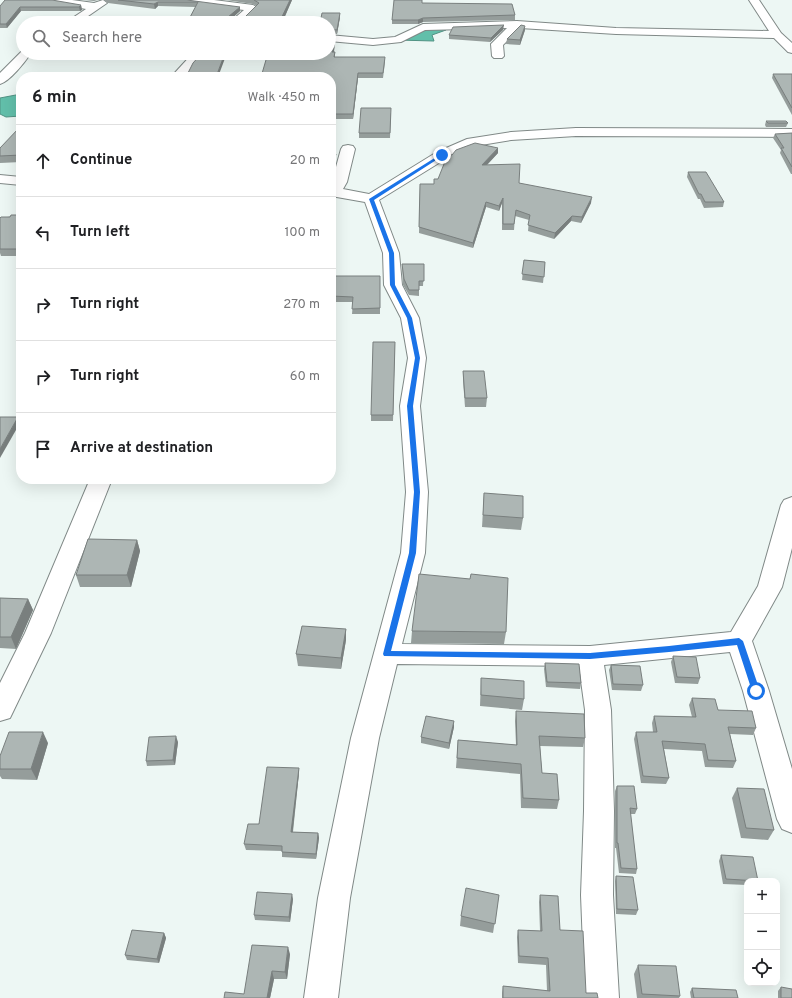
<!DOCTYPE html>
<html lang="en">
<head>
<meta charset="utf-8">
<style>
  body { margin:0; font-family:Overpass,sans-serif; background:#f6f6f6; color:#202124 }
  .controls { position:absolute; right:12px; bottom:12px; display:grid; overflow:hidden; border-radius:8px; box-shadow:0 4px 16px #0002 }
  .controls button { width:36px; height:36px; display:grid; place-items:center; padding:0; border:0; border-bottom:1px solid #e0e0e0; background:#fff; color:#202124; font:20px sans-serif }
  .stop { position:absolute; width:12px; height:12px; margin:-9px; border:3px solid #1a73e8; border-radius:50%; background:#fff }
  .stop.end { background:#1a73e8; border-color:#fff; box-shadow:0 1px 4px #0008 }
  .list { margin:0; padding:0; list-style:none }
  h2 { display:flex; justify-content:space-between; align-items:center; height:52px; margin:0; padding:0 16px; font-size:17px }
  h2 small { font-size:13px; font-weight:400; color:#757577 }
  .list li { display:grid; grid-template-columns:26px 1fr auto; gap:12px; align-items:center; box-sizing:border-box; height:72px; padding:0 16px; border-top:1px solid #e0e0e0 }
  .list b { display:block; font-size:15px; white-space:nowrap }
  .list em { font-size:13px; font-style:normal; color:#757577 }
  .icon { flex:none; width:22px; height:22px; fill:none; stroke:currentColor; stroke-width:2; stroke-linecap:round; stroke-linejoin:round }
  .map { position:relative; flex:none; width:792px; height:998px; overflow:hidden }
  .search { position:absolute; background:#fff; box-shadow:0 4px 16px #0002; left:16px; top:16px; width:320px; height:44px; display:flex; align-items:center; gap:10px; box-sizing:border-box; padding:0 14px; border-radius:22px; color:#757577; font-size:15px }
  .panel { position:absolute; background:#fff; box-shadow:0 4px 16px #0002; left:16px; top:72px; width:320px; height:412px; border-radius:16px }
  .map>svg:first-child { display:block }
</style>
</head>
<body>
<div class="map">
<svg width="792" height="998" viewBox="0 0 792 998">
  <rect width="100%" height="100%" fill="#edf7f4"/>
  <g fill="#62bfaa" stroke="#519384">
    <path d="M437 25 446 30 432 35 434 41 397 40Z"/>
    <path d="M21 94V116L6 117 0 114V98Z"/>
  </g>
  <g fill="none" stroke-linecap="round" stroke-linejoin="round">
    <g stroke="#808987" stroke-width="2">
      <g id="minor">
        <path d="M48 0H72L94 3 103 0 107 3 78 23H65L86 9 53 3Z"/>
        <path d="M183 0H214L253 5 258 8 242 23H229L244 10 188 3Z"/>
        <path d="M749 0H759L781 33 792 43V53L788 52 774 38 616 34 520 28 503 45 504 56 502 58H494L492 56 491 44 507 28 425 30 401 42 373 45 329 41V35L373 39 395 37 423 24 517 21 616 28 769 31Z"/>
        <path d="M23 50V53H31C25 62 10 81 0 84V73Z"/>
        <path d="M193 53H205L184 77H171Z"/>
        <path d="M576 128 792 129V137L576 136 511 140 475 146 447 158 379 200 399 253 402 285 419 318 426 358 420 406 428 492 425 553 402 644 590 646 731 632 758 586 781 505 784 500 792 497V548L782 587 752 641 769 691 792 769V833L782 829 777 819 743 691 730 652 604 665 611 710 614 811 613 895 619 998H585L581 895 584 811 585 710 579 666 397 664 379 738 350 898 338 998H304L318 898 351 738 401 553 406 492 400 406 408 358 401 318 384 285 383 253 365 202 331 196V185L341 149 343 146 348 145 353 146 355 149 347 182 343 189 369 194 437 152 467 139 511 132Z"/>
        <path d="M0 175 21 177V185L0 183Z"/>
        <path d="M90 479H112L51 633 10 718 0 721V683L25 633Z"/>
      </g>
    </g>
    <use href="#minor" fill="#fff" fill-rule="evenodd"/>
  </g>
  <g fill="#959d9b">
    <path d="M83 0H98L94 1Z"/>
    <path d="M104 0H187L240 11 230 20 243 19 257 6 253 4 226 0H292L282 23H187L196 7 158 6 155 9 108 3Z"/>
    <path d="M398 0 515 15V20L423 22 418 24H392V20Z"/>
    <path d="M81 5 82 10 80 11H21L7 28H0V6Z"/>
    <path d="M340 17 337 34H329V23Z"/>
    <path d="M503 30 490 42 449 39V35Z"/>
    <path d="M525 30 520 45 506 44 507 39Z"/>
    <path d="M335 43 334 52H335V57L385 62 383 78H358L353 119H332L331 121V77H261Z"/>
    <path d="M773 74H792V115L772 78Z"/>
    <path d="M391 113 390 138H359V133Z"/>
    <path d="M766 121 788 123 786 127H766L765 125Z"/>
    <path d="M21 128V162L0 163V148Z"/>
    <path d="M792 133V174H791L780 153 781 150 773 138 775 134Z"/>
    <path d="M498 153 487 165 519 183 591 203 581 223 571 221 554 239 528 231 529 220 515 216 514 230H502V203L499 211 486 207 473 248 419 233 420 184H434L438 179 452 155Z"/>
    <path d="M688 172 724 202 723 207 704 208 700 199H698L687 177Z"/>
    <path d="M21 215V265H20L18 257V256H1L0 253V218Z"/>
    <path d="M524 260 545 262 543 283 522 280Z"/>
    <path d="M402 264H424L423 286H419V296L409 295 403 285Z"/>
    <path d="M331 274H335V276H380V314H352L353 302H331Z"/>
    <path d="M395 342 393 421H371V415Z"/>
    <path d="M463 371 487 398 486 407H465L463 380Z"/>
    <path d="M484 493 523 518 521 530 482 527Z"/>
    <path d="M137 540 140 551 131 587H80L76 575Z"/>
    <path d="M0 598 28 599 33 610 16 649 0 648Z"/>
    <path d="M346 629V640L341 669 298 666 296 654Z"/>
    <path d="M412 631 506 632 504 644 411 643Z"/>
    <path d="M673 656 700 678 698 684 675 683 671 662Z"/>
    <path d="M545 663 581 683 580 689 546 687 544 669Z"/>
    <path d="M611 665 643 685 641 691 612 690 609 670Z"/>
    <path d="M481 678 524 699 522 710 480 706Z"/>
    <path d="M692 698 756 728 753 735 730 734 736 761 733 768 705 767 702 751 664 749 669 778 666 784 641 783 634 739 636 732H653L652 723 654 716 692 717 689 705Z"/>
    <path d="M516 711 585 738 583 747 540 746 542 773 559 800 557 809 521 808 520 774 456 768 458 740 516 745 515 721Z"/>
    <path d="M454 727 449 749 421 743V737Z"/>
    <path d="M178 742 175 765 147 766 146 761Z"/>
    <path d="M48 743 37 780 2 779 0 776V756Z"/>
    <path d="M299 768V773L293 832 318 833 319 838 316 859 282 857V851L246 850 244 844Z"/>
    <path d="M617 786 637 809 635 814H630L637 869 636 874 619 873 616 848H615V791Z"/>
    <path d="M737 788 774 830 768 840 741 838 732 798Z"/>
    <path d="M721 855 758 881H747V885L723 884 719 861Z"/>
    <path d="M616 876 638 910 636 915 616 914 615 881Z"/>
    <path d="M499 895 493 933 460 926 461 916Z"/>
    <path d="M540 895 560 930 586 993 598 998H502V993L503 986 547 991 546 965 518 963 517 937 518 930 540 931 539 902Z"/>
    <path d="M293 899 290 922 255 920 254 915Z"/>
    <path d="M164 933 166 938 159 963 127 960 125 955Z"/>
    <path d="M290 954 287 979H274L270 998H224L244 994Z"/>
    <path d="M638 965 680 996 679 998H637L634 974Z"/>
    <path d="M781 987 792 998H778V991Z"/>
    <path d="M692 988 738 998H691L690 992Z"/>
  </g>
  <g fill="#797f7e">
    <path d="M290 0H292L282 23H279Z"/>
    <path d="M158 2V6L155 9 154 4Z"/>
    <path d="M81 5 82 10 80 11 79 7Z"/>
    <path d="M20 7 21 11 7 28 6 24Z"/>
    <path d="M240 7V11L228 22V17Z"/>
    <path d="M340 13V17L337 34V30Z"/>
    <path d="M423 18V22L418 24V20Z"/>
    <path d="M504 25 503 30 490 42 491 38Z"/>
    <path d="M525 26V30L520 45V40Z"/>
    <path d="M335 38V43L333 57 332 52Z"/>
    <path d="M225 53H227L218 77H216Z"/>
    <path d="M358 73V78L353 119V114Z"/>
    <path d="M498 148V153L482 170V165Z"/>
    <path d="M336 154V160L331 179V172Z"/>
    <path d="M333 194V200L331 215V207Z"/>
    <path d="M592 197 591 203 581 223 582 217Z"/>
    <path d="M503 198 502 203 499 211V206Z"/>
    <path d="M486 202V207L473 248V243Z"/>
    <path d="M572 216 571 221 554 239 555 233Z"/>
    <path d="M18 417 20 423 0 458V449Z"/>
    <path d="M137 540 140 551 131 587 127 575Z"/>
    <path d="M28 599 33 610 16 649 11 637Z"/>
    <path d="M346 629V640L341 669V658Z"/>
    <path d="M454 721V727L449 749V743Z"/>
    <path d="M43 732 48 743 37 780 31 769Z"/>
    <path d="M176 736 178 742 175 765 173 760Z"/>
    <path d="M299 768V773L292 837 291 832Z"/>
    <path d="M318 833 319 838 316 859V854Z"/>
    <path d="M292 894 293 899 290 922 289 917Z"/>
    <path d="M164 933 166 938 159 963 157 959Z"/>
    <path d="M288 947 290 954 287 979 285 972Z"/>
    <path d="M272 971 274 979 270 998H267Z"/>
  </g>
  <g fill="#adb6b4" stroke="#797f7e">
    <path d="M5 0H52L81 5 79 7H20L6 24H0V6Z"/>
    <path d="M118 0H187L240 7 228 17V20L243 19 259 3 254 0H290L279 23H187L198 2H158L154 4Z"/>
    <path d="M394 0H422V3L512 4 515 15 423 18 418 20H392Z"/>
    <path d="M322 13H340L337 30 329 29V23H320Z"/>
    <path d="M504 25 491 38 449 35 453 27Z"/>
    <path d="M521 25 525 26 520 40 507 39Z"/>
    <path d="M329 37 335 38 332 52H335L334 57H385L383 73H358L353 114H332L331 115V77H261L268 53H329Z"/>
    <path d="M202 53H225L216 77H186L193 63Z"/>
    <path d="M773 74H792V108Z"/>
    <path d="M361 108H391L390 133H359Z"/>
    <path d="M766 121H786L788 123H768Z"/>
    <path d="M19 128H21V155L0 156V148Z"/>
    <path d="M792 133V167L781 148H784L775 134Z"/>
    <path d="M475 143 498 148 482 165 520 164 519 183 592 197 582 217 572 216 555 233 528 225 530 215 516 210 514 224H503V198L499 206 486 202 473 243 419 227 420 184H434V179H438L448 154 452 155 456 150Z"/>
    <path d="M331 154H336L331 172Z"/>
    <path d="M688 172H706L724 202H705L701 194H699Z"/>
    <path d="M331 194H333L331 207Z"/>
    <path d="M11 215H21V249H0V218L1 217H10Z"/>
    <path d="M21 251V257H18Z"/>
    <path d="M524 260 545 262 544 277 522 274Z"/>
    <path d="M402 264H424V281H419V290H409L404 279Z"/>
    <path d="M331 274H335V276H380V308L352 309 353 297 331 296Z"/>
    <path d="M373 342H395L393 415H371Z"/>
    <path d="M463 371H484L487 398H465Z"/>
    <path d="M0 417H18L0 449Z"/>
    <path d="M484 493 523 496V518L483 515Z"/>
    <path d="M88 539 137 540 127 575H76Z"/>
    <path d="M419 574 470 579 471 574 508 578 506 632 412 631Z"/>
    <path d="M0 598 28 599 11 637H0Z"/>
    <path d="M302 626 346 629 341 658 296 654Z"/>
    <path d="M673 656 696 657 700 678 677 677Z"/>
    <path d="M545 663 579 664 581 683 547 682Z"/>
    <path d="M611 665 640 666 643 685 613 684Z"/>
    <path d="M481 678 524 681V699L481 695Z"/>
    <path d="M692 698 715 699 718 710 752 711 756 728 728 727 736 761 708 760 705 744 662 741 669 778 643 776 636 732H657L654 716 696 717Z"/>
    <path d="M516 711 584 714 585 738 539 736 542 773 557 774 559 800 523 798 521 764 457 758 458 740 517 745Z"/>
    <path d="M426 716 454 721 449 743 421 737Z"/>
    <path d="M9 732H43L31 769H0V756Z"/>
    <path d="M176 736 173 760 146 761 149 737Z"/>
    <path d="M267 767 299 768 291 832 318 833 316 854 282 852V846L244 844 248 824H259Z"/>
    <path d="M617 786H634L637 809 630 808 637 869 621 868 618 843H617Z"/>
    <path d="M737 788 764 789 774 830 746 828Z"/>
    <path d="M721 855 753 857 758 881 726 879Z"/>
    <path d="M616 876 633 877 638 910 617 909Z"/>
    <path d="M466 888 499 895 495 924 461 916Z"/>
    <path d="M257 892 292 894 289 917 254 915Z"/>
    <path d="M540 895 558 896 560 930 583 931 586 993H597L598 998H503V986L550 991 548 958 519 956 518 930 542 931Z"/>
    <path d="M132 930 164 933 157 959 125 955Z"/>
    <path d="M252 945 288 947 285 972 272 971 267 998H224L225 992 244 994Z"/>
    <path d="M638 965 676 966 680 996 642 994Z"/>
    <path d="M781 987 792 989V998H781Z"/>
    <path d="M692 988 736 990 738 998H694Z"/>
  </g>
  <path fill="#1a73e8" d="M441 154 444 155 374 200 394 253 395 285 412 318 420 358 413 406 420 492 416 553 391 651 590 653 669 646 739 638 743 641 760 691 759 693 756 694 752 691 737 645 669 652 590 659 384 656 383 654 409 553 414 492 407 406 415 358 407 318 390 285 389 253 369 199Z"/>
</svg>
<div class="controls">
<button>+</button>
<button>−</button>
<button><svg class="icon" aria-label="locate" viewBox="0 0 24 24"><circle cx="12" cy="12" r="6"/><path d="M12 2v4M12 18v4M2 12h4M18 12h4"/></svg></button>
</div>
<div class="stop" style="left:756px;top:691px"></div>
<div class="stop end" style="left:442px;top:155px"></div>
<div class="search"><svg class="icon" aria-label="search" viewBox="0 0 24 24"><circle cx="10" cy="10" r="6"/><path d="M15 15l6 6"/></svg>Search here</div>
<section class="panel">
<h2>6 min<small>Walk · 450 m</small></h2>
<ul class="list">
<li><svg class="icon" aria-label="ahead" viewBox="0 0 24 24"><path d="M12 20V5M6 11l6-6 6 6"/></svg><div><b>Continue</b></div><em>20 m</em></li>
<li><svg class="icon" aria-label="left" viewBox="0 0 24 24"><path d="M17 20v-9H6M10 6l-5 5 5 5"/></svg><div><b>Turn left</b></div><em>100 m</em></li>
<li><svg class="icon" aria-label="right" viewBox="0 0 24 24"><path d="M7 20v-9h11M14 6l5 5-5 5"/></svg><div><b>Turn right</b></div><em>270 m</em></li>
<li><svg class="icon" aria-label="right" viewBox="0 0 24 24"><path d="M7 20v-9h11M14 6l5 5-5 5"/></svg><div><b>Turn right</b></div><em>60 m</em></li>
<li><svg class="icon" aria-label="arrive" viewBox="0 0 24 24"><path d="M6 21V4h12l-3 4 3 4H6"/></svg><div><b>Arrive at destination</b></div></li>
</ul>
</section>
</div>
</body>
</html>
